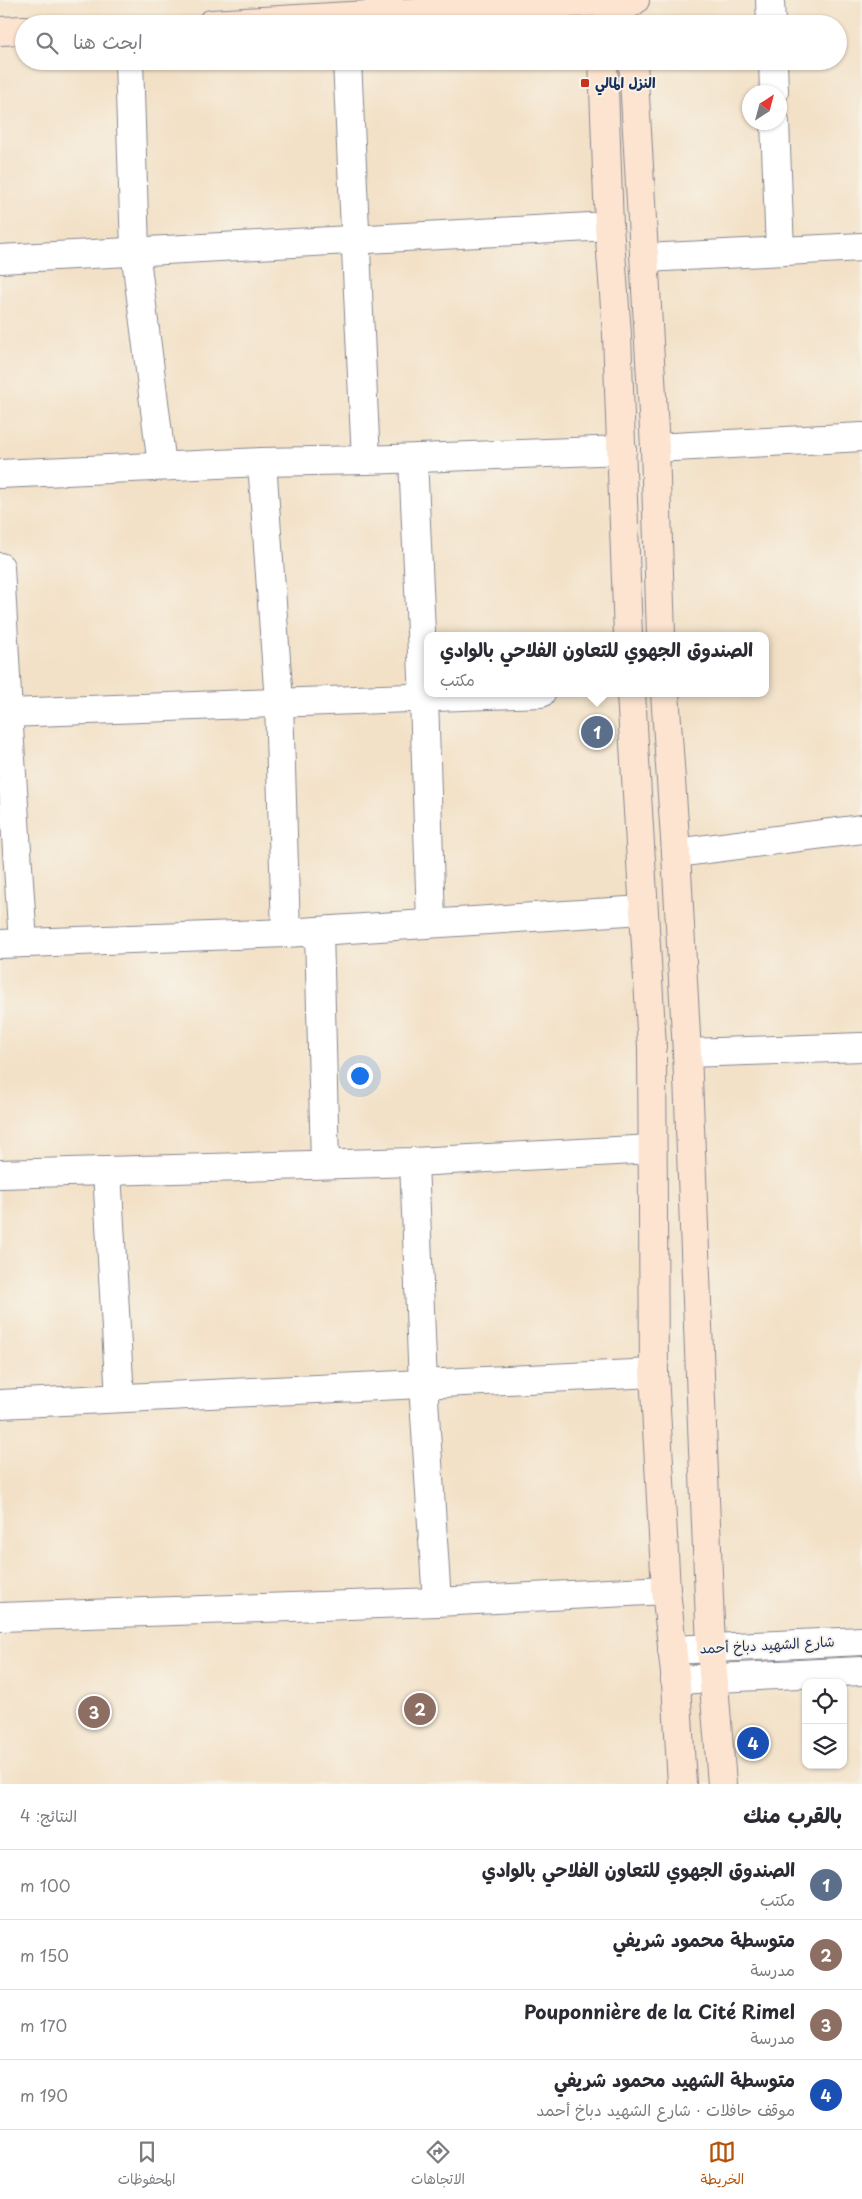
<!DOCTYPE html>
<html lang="ar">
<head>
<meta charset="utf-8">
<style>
  body { margin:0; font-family:"Playpen Sans","Playpen Sans Arabic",sans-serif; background:#f2f2f3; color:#2b2b33; direction:rtl }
  .controls { position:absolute; right:15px; bottom:15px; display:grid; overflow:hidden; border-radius:10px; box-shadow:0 1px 4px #0004 }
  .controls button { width:45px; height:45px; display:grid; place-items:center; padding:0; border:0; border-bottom:1px solid #e1e1e2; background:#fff; color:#2b2b33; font:25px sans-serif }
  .compass { position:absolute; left:742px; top:85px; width:45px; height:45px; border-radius:50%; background:#fff; box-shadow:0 1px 4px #0004; rotate:36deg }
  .you { position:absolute; left:359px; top:1075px; width:18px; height:18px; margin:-12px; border:4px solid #fff; border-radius:50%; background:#1a73e8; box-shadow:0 0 0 8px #1a73e833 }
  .badge { display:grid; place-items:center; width:32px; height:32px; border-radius:50%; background:#b45309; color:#fff; font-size:16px; font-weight:700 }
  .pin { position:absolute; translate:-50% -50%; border:2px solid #fff; box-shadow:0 1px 5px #0006 }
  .popup { position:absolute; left:424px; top:632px; width:345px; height:65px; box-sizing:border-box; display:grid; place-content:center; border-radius:10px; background:#fff; filter:drop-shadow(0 1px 4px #0005); font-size:16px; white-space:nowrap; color:#7c7c81 }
  .popup b { font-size:19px; color:#2b2b33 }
  .popup::after { content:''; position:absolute; left:50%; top:100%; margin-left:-10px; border:10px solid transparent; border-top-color:#fff }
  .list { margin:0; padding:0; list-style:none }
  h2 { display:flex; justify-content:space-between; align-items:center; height:65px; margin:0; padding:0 20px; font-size:21px }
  h2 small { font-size:16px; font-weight:400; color:#7c7c81 }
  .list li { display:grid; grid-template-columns:32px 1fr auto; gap:15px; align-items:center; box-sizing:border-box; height:70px; padding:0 20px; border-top:1px solid #e1e1e2 }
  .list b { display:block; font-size:19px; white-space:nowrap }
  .list p { margin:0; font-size:16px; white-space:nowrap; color:#7c7c81 }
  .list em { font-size:16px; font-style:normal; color:#7c7c81 }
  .icon { flex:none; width:28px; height:28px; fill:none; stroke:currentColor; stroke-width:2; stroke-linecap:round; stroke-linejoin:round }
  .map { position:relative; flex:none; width:862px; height:1784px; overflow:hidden; direction:ltr }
  .search { position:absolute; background:#fff; box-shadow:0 1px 4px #0004; left:15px; right:15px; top:15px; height:55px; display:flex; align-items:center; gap:12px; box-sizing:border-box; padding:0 18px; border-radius:28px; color:#7c7c81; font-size:19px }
  .sheet { height:345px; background:#fff }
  nav { display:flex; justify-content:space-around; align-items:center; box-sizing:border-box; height:70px; border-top:1px solid #e1e1e2; background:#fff; font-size:14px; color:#7c7c81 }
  nav a { display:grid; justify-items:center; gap:2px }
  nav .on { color:#b45309 }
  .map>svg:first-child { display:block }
</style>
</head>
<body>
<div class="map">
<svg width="862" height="1784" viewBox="0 0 862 1784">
  <rect width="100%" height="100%" fill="#f7f3e8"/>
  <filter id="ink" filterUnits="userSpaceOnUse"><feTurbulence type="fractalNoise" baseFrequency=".02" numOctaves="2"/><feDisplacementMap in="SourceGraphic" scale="10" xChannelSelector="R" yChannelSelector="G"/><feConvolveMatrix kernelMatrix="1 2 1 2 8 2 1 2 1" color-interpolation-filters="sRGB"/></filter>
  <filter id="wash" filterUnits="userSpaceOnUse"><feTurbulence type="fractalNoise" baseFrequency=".0096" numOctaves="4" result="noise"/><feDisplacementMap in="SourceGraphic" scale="20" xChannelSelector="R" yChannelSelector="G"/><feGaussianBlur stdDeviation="1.12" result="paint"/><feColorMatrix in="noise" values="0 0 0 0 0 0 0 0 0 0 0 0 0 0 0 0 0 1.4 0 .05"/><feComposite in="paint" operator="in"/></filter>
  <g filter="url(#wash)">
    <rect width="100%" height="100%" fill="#f3e1c7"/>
  </g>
  <g filter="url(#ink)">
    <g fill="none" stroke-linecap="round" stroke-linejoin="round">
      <g stroke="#878892" stroke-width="30">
        <g id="minor">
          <path d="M770 0 771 24"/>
          <path d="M129 61 135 250 162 466"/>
          <path d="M347 61 366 460 622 450"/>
          <path d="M773 61 774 92"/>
          <path d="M775 122 780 251"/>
          <path d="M645 258 862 247"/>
          <path d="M0 259 609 226"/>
          <path d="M655 448 862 437"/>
          <path d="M413 459 424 697 431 923"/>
          <path d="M262 462 279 702 286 933"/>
          <path d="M0 474 262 462 366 460"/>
          <path d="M0 567 8 713H0"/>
          <path d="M676 853 862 829"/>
          <path d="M319 931 325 1163"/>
          <path d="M23 943 8 713 541 693"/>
          <path d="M0 944 286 933 643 910"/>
          <path d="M687 1053 862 1047"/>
          <path d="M414 1162 423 1384 437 1602"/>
          <path d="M107 1172 120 1398"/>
          <path d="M0 1174 414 1162 652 1149"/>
          <path d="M0 1404 654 1373"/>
          <path d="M0 1617 437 1602 666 1590"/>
        </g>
      </g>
      <g stroke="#878892" stroke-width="30">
        <g id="tertiary">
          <path d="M672 1650 862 1641"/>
          <path d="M675 1680 862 1671"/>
        </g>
      </g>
      <g stroke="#878892" stroke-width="30">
        <g id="secondary">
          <path d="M596 0C608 11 623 11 635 0"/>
          <path d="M211 24 597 2"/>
          <path d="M0 31 24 30"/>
          <path d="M603 61 609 226 617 334 628 636"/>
          <path d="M633 61 655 448 661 636"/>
          <path d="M631 693 652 1047 654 1373 666 1590 676 1683 682 1784"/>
          <path d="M665 693 676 853 687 1053 711 1648 722 1784"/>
        </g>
      </g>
      <use href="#minor" stroke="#fff" stroke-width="28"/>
      <use href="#tertiary" stroke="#fff" stroke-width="28"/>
      <use href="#secondary" stroke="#fde4d1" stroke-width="28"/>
    </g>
  </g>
  <rect fill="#c8321e" stroke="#f7f3e8" stroke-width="2" x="580" y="78" width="10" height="10" rx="2.5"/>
  <g text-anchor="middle" stroke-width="4" stroke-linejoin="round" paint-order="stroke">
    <g font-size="14" font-weight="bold" fill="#1b2f5e" stroke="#f7f3e8" text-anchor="start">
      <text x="595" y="88">النزل المالي</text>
    </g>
    <g font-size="14" fill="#1b2f5e" stroke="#f7f3e8">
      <text transform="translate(767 1645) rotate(-3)" y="5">شارع الشهيد دباخ أحمد</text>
    </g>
  </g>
</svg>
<div class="controls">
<button><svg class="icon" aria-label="locate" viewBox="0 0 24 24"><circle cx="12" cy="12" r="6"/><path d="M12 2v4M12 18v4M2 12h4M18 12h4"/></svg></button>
<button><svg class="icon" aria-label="layers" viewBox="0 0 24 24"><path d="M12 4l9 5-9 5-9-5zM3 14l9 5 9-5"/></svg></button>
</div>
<svg class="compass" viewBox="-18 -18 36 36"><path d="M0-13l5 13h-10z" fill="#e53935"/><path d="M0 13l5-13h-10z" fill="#7c7c81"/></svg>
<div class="you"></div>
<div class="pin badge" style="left:597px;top:732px;background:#5c6f8a">1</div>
<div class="popup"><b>الصندوق الجهوي للتعاون الفلاحي بالوادي</b>مكتب</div>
<div class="pin badge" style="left:420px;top:1709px;background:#8d6e63">2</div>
<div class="pin badge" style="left:94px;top:1712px;background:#8d6e63">3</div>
<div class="pin badge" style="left:753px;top:1743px;background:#1a4fb4">4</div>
<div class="search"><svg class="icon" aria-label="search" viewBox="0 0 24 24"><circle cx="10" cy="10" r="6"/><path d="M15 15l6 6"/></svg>ابحث هنا</div>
</div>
<section class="sheet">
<h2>بالقرب منك<small>النتائج: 4</small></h2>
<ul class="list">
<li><span class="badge" style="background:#5c6f8a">1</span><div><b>الصندوق الجهوي للتعاون الفلاحي بالوادي</b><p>مكتب</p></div><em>100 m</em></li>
<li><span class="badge" style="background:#8d6e63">2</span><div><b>متوسطة محمود شريفي</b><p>مدرسة</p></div><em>150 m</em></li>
<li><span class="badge" style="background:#8d6e63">3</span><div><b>Pouponnière de la Cité Rimel</b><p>مدرسة</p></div><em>170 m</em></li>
<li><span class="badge" style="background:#1a4fb4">4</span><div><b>متوسطة الشهيد محمود شريفي</b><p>موقف حافلات · شارع الشهيد دباخ أحمد</p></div><em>190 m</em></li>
</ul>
</section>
<nav>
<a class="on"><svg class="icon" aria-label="map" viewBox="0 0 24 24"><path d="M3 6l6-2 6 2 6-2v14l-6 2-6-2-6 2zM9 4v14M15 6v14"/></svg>الخريطة</a>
<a><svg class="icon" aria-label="directions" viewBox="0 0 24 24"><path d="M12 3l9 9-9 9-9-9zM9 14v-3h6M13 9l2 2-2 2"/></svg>الاتجاهات</a>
<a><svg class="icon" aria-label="saved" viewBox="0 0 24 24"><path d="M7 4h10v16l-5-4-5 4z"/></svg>المحفوظات</a>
</nav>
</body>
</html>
